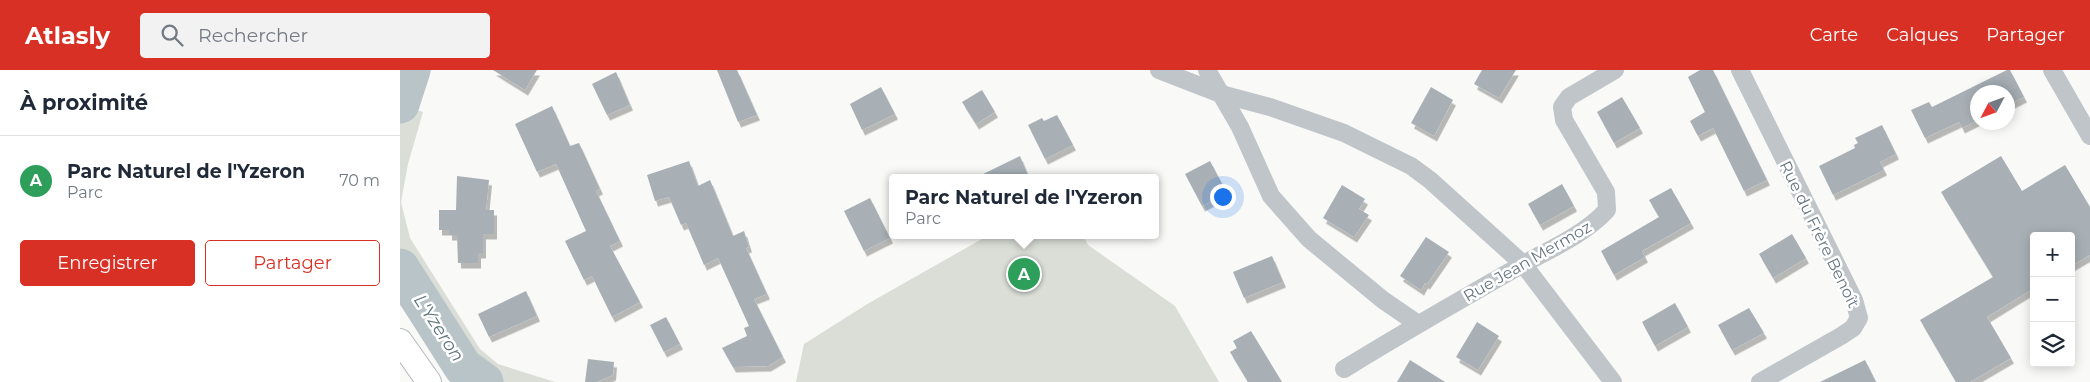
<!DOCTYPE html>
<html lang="fr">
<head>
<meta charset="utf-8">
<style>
  body { margin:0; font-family:Montserrat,sans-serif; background:#f2f2f3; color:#1f2937 }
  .controls { position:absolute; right:15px; bottom:15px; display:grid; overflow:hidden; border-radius:5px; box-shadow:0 2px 12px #0003 }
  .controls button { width:45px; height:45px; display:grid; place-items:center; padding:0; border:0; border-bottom:1px solid #e0e1e3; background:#fff; color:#1f2937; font:25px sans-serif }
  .compass { position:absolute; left:1570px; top:15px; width:45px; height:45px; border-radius:50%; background:#fff; box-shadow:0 2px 12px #0003; rotate:229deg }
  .you { position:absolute; left:822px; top:126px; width:18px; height:18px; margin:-12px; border:4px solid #fff; border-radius:50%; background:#1a73e8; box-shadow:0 0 0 8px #1a73e833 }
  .badge { display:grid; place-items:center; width:32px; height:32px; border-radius:50%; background:#d93025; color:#fff; font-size:16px; font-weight:700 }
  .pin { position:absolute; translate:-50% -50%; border:2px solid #fff; box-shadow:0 1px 5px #0006 }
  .popup { position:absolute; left:489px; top:104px; width:270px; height:65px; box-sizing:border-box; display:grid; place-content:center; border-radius:5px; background:#fff; filter:drop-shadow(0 1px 4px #0005); font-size:16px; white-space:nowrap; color:#747a83 }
  .popup b { font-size:19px; color:#1f2937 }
  .popup::after { content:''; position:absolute; left:50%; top:100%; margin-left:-10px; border:10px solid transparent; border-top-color:#fff }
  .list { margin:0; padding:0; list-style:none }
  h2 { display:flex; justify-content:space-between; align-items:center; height:65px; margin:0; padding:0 20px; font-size:21px }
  h2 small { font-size:16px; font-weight:400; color:#747a83 }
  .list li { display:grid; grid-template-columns:32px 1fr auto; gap:15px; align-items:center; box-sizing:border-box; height:90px; padding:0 20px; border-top:1px solid #e0e1e3 }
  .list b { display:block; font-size:19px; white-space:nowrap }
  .list p { margin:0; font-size:16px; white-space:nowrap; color:#747a83 }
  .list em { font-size:16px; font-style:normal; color:#747a83 }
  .actions { display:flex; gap:10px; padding:15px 20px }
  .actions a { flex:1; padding:11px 0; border:1px solid #d93025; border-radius:5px; text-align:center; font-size:18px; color:#d93025 }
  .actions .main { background:#d93025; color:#fff }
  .icon { flex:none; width:28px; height:28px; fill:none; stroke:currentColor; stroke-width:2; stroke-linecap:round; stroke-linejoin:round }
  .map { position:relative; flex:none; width:1690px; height:312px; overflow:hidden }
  header { display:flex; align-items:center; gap:30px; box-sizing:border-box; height:70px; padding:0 25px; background:#d93025; color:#fff }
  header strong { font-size:24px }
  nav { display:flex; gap:28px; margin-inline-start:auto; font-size:18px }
  .search { width:350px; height:45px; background:#f2f2f3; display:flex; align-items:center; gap:12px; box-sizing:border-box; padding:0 18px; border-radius:5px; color:#747a83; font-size:19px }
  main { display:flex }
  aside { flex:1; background:#fff }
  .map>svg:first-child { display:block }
</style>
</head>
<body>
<header>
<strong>Atlasly</strong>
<div class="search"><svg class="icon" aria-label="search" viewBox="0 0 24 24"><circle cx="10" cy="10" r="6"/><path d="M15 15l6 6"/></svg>Rechercher</div>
<nav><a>Carte</a><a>Calques</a><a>Partager</a></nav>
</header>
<main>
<aside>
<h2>À proximité<small></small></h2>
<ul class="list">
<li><span class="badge" style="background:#2e9e5b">A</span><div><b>Parc Naturel de l'Yzeron</b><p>Parc</p></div><em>70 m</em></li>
</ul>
<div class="actions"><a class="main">Enregistrer</a><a>Partager</a></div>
</aside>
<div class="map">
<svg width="1690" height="312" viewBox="0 0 1690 312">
  <defs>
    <filter id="shadow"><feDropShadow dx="3" dy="5.5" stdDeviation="0" flood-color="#0004"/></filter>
  </defs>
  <rect width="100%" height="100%" fill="#f9f9f7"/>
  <g fill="#daded7">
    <path d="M0 0H31L17 40 23 42 8 94 1 132 10 168 80 279 98 294 155 312H54L0 235Z"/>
    <path d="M589 165H683L688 175 775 236 819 312H396L404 274 469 233Z"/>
  </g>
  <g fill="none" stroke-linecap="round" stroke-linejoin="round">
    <g stroke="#b8c4c8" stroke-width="39">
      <path d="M0 34 11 0"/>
      <path d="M0 198 63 297 84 312"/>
    </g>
  </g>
  <g fill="#a8b0b6" filter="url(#shadow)">
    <path d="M93 0H137L125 20Z"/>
    <path d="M317 0H337L357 45 338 52Z"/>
    <path d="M1082 0H1116L1099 28 1074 14Z"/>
    <path d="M1300 0H1313L1367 110 1344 121 1313 58 1298 66 1290 51 1305 42 1288 7Z"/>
    <path d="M1607 0H1610L1624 27 1608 35V22H1578V50L1562 58 1559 52 1525 68 1511 40 1529 32 1532 37Z"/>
    <path d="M216 2 230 35 207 45 192 14Z"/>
    <path d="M481 17 495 44 462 60 450 34Z"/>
    <path d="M1031 17 1053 30 1034 66 1011 53Z"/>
    <path d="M582 20 595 42 576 54 562 32Z"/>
    <path d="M1222 27 1240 58 1214 73 1197 42Z"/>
    <path d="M152 36 170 76 179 73 200 119 196 121 220 171 210 176 240 232 212 247 192 206 184 210 165 171 186 161 156 94 137 102 115 54Z"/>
    <path d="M657 45 673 75 645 89 628 55 642 48 644 51Z"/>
    <path d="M1482 55 1496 84 1480 92 1484 100 1433 125 1419 96 1455 78 1454 75 1458 73 1455 68Z"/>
    <path d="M620 86 629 108H575Z"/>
    <path d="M1601 86 1622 121 1665 95 1690 137V185L1671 196V166H1634V218L1587 247 1611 288 1570 312H1556L1520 250 1593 207 1541 122Z"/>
    <path d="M289 91 298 116 310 110 333 166 344 161 349 177 346 178 367 224 354 229 383 287 368 296 333 297 322 278 347 266 344 258 349 256 318 188 304 195 286 153 281 155 269 127 255 131 247 105Z"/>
    <path d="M810 91 827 123 802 136 785 104Z"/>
    <path d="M57 106 89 110 86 140H94V164H83V183H78V193H58L57 165H49V160H39V140H56Z"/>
    <path d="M1162 114 1174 136 1140 155 1128 134Z"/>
    <path d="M942 115 965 129 959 139 969 145 954 167 923 148Z"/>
    <path d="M1271 118 1291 153 1242 181 1245 187 1214 205 1201 181 1259 147 1249 130Z"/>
    <path d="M470 128 490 168 464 181 444 141Z"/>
    <path d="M1392 164 1406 188 1373 208 1359 184Z"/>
    <path d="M1026 167 1049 182 1027 214 1025 213 1021 220 1000 206Z"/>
    <path d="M872 186 883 212 844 228 833 202Z"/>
    <path d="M126 221 137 246 89 267 78 244Z"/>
    <path d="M1275 233 1288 257 1255 276 1242 252Z"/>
    <path d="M1349 238 1364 263 1332 280 1318 255Z"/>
    <path d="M266 247 280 274 264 282 250 255Z"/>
    <path d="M1077 252 1099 266 1078 300 1056 287Z"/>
    <path d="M851 261 882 312H848L830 282 837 278 833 271Z"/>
    <path d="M188 289 214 292 213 305 197 312H185Z"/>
    <path d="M1010 290 1045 312H997Z"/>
    <path d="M1465 290 1476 312H1420Z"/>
  </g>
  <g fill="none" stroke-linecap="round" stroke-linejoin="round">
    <g stroke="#b3b9bd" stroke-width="26">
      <path id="secondary" d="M0 271 29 312"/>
    </g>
    <g stroke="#c0c5c9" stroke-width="18">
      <path d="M759 0 821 24 870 37 944 63 1011 96 1030 110 1123 194 1213 312"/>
      <path d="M807 0 840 57 871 126 909 169 983 230 1018 254"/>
      <path d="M1340 0 1454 230 1459 248 1453 258 1441 266 1360 312"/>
      <path d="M1652 0 1690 66"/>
      <path d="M944 299C1001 264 1060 230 1118 197 1148 180 1183 166 1207 140L1206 122 1164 50 1162 37 1169 27 1215 0"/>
    </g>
    <use href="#secondary" stroke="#fff" stroke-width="24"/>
  </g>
  <g text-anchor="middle" stroke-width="5" stroke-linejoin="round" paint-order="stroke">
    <g font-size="16" fill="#667681" stroke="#fff">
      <text transform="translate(1420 164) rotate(64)" y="6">Rue du Frère Benoît</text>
      <text transform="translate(1127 191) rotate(-30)" y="6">Rue Jean Mermoz</text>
    </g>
    <g font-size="18" font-style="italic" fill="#60757b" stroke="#fff">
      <text transform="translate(39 258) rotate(57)" y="6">L'Yzeron</text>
    </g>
  </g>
</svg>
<div class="controls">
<button>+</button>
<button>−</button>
<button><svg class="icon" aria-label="layers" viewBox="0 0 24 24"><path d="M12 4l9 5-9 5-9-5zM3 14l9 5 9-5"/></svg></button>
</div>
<svg class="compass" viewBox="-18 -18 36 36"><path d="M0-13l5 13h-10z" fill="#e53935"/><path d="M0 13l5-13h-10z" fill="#747a83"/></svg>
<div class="you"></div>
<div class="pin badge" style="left:624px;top:204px;background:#2e9e5b">A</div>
<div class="popup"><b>Parc Naturel de l'Yzeron</b>Parc</div>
</div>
</main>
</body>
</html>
